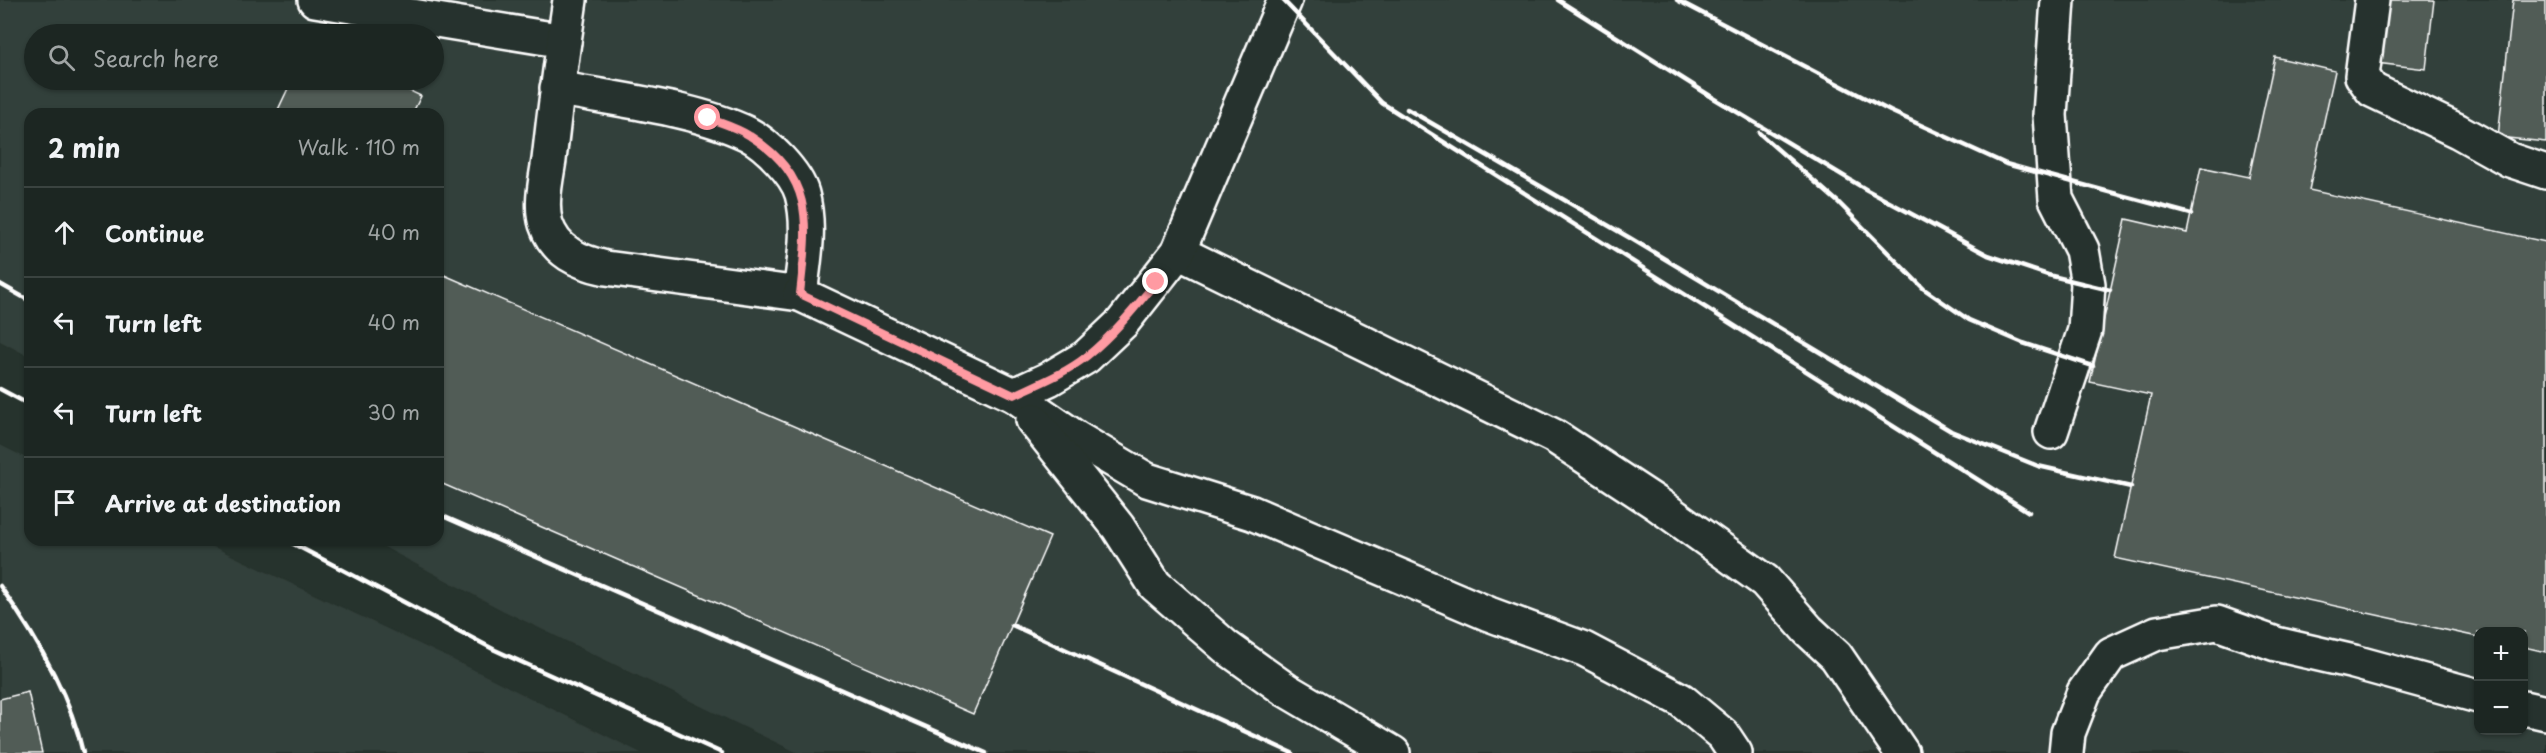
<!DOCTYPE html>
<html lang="en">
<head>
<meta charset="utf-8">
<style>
  body { margin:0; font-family:"Playpen Sans",sans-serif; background:#252e2a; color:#f1f3f6 }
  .controls { position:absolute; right:18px; bottom:18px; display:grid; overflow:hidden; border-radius:12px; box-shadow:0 2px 4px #0004 }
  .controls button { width:54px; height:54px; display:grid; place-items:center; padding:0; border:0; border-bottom:2px solid #3a4340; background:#1c2622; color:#f1f3f6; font:30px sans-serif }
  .stop { position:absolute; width:18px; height:18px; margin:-14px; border:4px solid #ff9aa2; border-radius:50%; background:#fff }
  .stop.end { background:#ff9aa2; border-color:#fff; box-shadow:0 2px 6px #0008 }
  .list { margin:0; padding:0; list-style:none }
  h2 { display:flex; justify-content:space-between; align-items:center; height:78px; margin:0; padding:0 24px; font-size:26px }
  h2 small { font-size:20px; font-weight:400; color:#a0a5a5 }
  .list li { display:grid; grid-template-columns:39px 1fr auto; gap:18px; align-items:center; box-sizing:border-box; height:90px; padding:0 24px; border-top:2px solid #3a4340 }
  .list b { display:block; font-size:22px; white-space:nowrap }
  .list em { font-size:20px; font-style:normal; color:#a0a5a5 }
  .icon { flex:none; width:33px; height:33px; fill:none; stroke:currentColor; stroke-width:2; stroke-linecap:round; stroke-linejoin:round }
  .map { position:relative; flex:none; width:2546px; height:753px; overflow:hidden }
  .search { position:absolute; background:#1c2622; box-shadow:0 2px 4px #0004; left:24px; top:24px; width:420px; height:66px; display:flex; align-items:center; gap:15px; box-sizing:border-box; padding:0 21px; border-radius:33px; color:#a0a5a5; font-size:22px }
  .panel { position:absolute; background:#1c2622; box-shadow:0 2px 4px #0004; left:24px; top:108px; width:420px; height:438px; border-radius:18px }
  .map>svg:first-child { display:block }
</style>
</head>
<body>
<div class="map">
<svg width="2546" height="753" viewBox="0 0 2546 753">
  <rect width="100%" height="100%" fill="#26332d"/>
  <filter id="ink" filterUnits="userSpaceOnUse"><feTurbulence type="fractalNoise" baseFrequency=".0167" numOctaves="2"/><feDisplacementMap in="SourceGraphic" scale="12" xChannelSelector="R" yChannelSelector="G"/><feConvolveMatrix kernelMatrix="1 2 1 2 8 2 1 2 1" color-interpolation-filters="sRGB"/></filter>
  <g filter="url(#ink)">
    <g fill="#333f3a" fill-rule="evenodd">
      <path d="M0 0H2546V753H798L502 610 371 540H438V114H30V357L0 341ZM34 34H434V80H34ZM2478 632H2524V730H2478Z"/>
      <path d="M0 445 30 460V540H199L470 668 641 753H0Z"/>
    </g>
    <g fill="#515c57" stroke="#fff" stroke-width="1.5">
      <path d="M2383 0H2434L2426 69 2376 63Z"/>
      <path d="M2513 0H2546V142L2498 137Z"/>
      <path d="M2275 57 2335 71 2309 190 2546 242V652L2524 647V632H2478V637L2115 558 2151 395 2090 382 2126 219 2187 233 2201 167 2249 177Z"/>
      <path d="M292 80H387L421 96 412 114H276Z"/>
      <path d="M442 274 1050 537 973 714 438 482V283Z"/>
      <path d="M28 692 42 753H0V699Z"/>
    </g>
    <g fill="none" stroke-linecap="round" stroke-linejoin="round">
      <g stroke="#fff" stroke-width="38">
        <g id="minor">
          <path d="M315 0 564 41"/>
          <path d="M2372 0 2362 76 2372 90 2458 131 2510 160 2546 172"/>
          <path d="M557 88C616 100 695 108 748 134 767 144 796 173 802 194 811 227 804 262 800 294L606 268C579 262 555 252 546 224 540 205 546 180 549 160 555 106 562 53 570 0"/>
          <path d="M1178 252 1554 436 1656 503 1765 581 1808 630 1836 656 1902 753"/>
          <path d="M800 294 1014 395 1049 379 1086 357 1122 323 1178 252 1285 0"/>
          <path d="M1014 395 1076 438 1147 480 1252 513 1489 614 1584 649 1681 700 1723 735 1735 753"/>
          <path d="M1033 420 1118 527 1155 585 1226 647 1286 690 1393 753"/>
          <path d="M2051 432 2085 330 2088 284 2082 250 2056 199 2050 115 2058 0"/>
          <path d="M2524 708 2546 713"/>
          <path d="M2066 753 2068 733 2084 692 2111 654 2157 633 2217 623 2276 644 2354 662 2478 696"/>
        </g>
      </g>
      <use href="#minor" stroke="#26332d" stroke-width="33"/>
      <g stroke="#fff" stroke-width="4.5">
        <path d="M1283 0 1382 103 2029 512"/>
        <path d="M1558 0 1712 97 1867 190 1988 255 2048 275 2110 290"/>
        <path d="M1677 0 1890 111 2006 164 2191 214"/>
        <path d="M1407 109 1630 238 1951 431 2038 466 2131 487"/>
        <path d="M1759 133 1838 202 1924 289 1969 320 2023 343 2093 366"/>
        <path d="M0 284 30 301"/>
        <path d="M0 389 30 405"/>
        <path d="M438 514 986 753"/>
        <path d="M286 540 495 650 722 753"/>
        <path d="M0 586C35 635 70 694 83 753"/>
        <path d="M1012 625 1292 753"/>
      </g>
    </g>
  </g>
  <g fill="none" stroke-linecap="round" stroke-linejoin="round" filter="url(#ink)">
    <path stroke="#ff9aa2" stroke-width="8" d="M708 118C721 123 738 128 750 136 817 178 807 227 800 294L1014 395C1038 384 1066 373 1087 356 1113 335 1135 308 1156 282"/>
  </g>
</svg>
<div class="controls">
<button>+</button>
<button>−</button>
</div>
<div class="stop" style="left:708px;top:118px"></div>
<div class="stop end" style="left:1156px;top:282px"></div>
<div class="search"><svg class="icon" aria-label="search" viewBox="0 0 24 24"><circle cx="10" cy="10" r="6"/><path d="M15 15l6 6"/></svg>Search here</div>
<section class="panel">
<h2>2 min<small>Walk · 110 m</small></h2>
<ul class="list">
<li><svg class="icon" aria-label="ahead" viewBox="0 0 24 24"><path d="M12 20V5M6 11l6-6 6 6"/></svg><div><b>Continue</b></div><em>40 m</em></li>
<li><svg class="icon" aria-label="left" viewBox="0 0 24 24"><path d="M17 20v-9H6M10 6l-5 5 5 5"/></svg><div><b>Turn left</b></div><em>40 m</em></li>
<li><svg class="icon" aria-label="left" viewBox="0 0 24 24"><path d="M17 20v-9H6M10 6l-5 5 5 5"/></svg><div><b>Turn left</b></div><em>30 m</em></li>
<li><svg class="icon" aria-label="arrive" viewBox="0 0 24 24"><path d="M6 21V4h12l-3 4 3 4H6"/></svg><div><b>Arrive at destination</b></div></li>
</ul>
</section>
</div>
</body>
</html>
